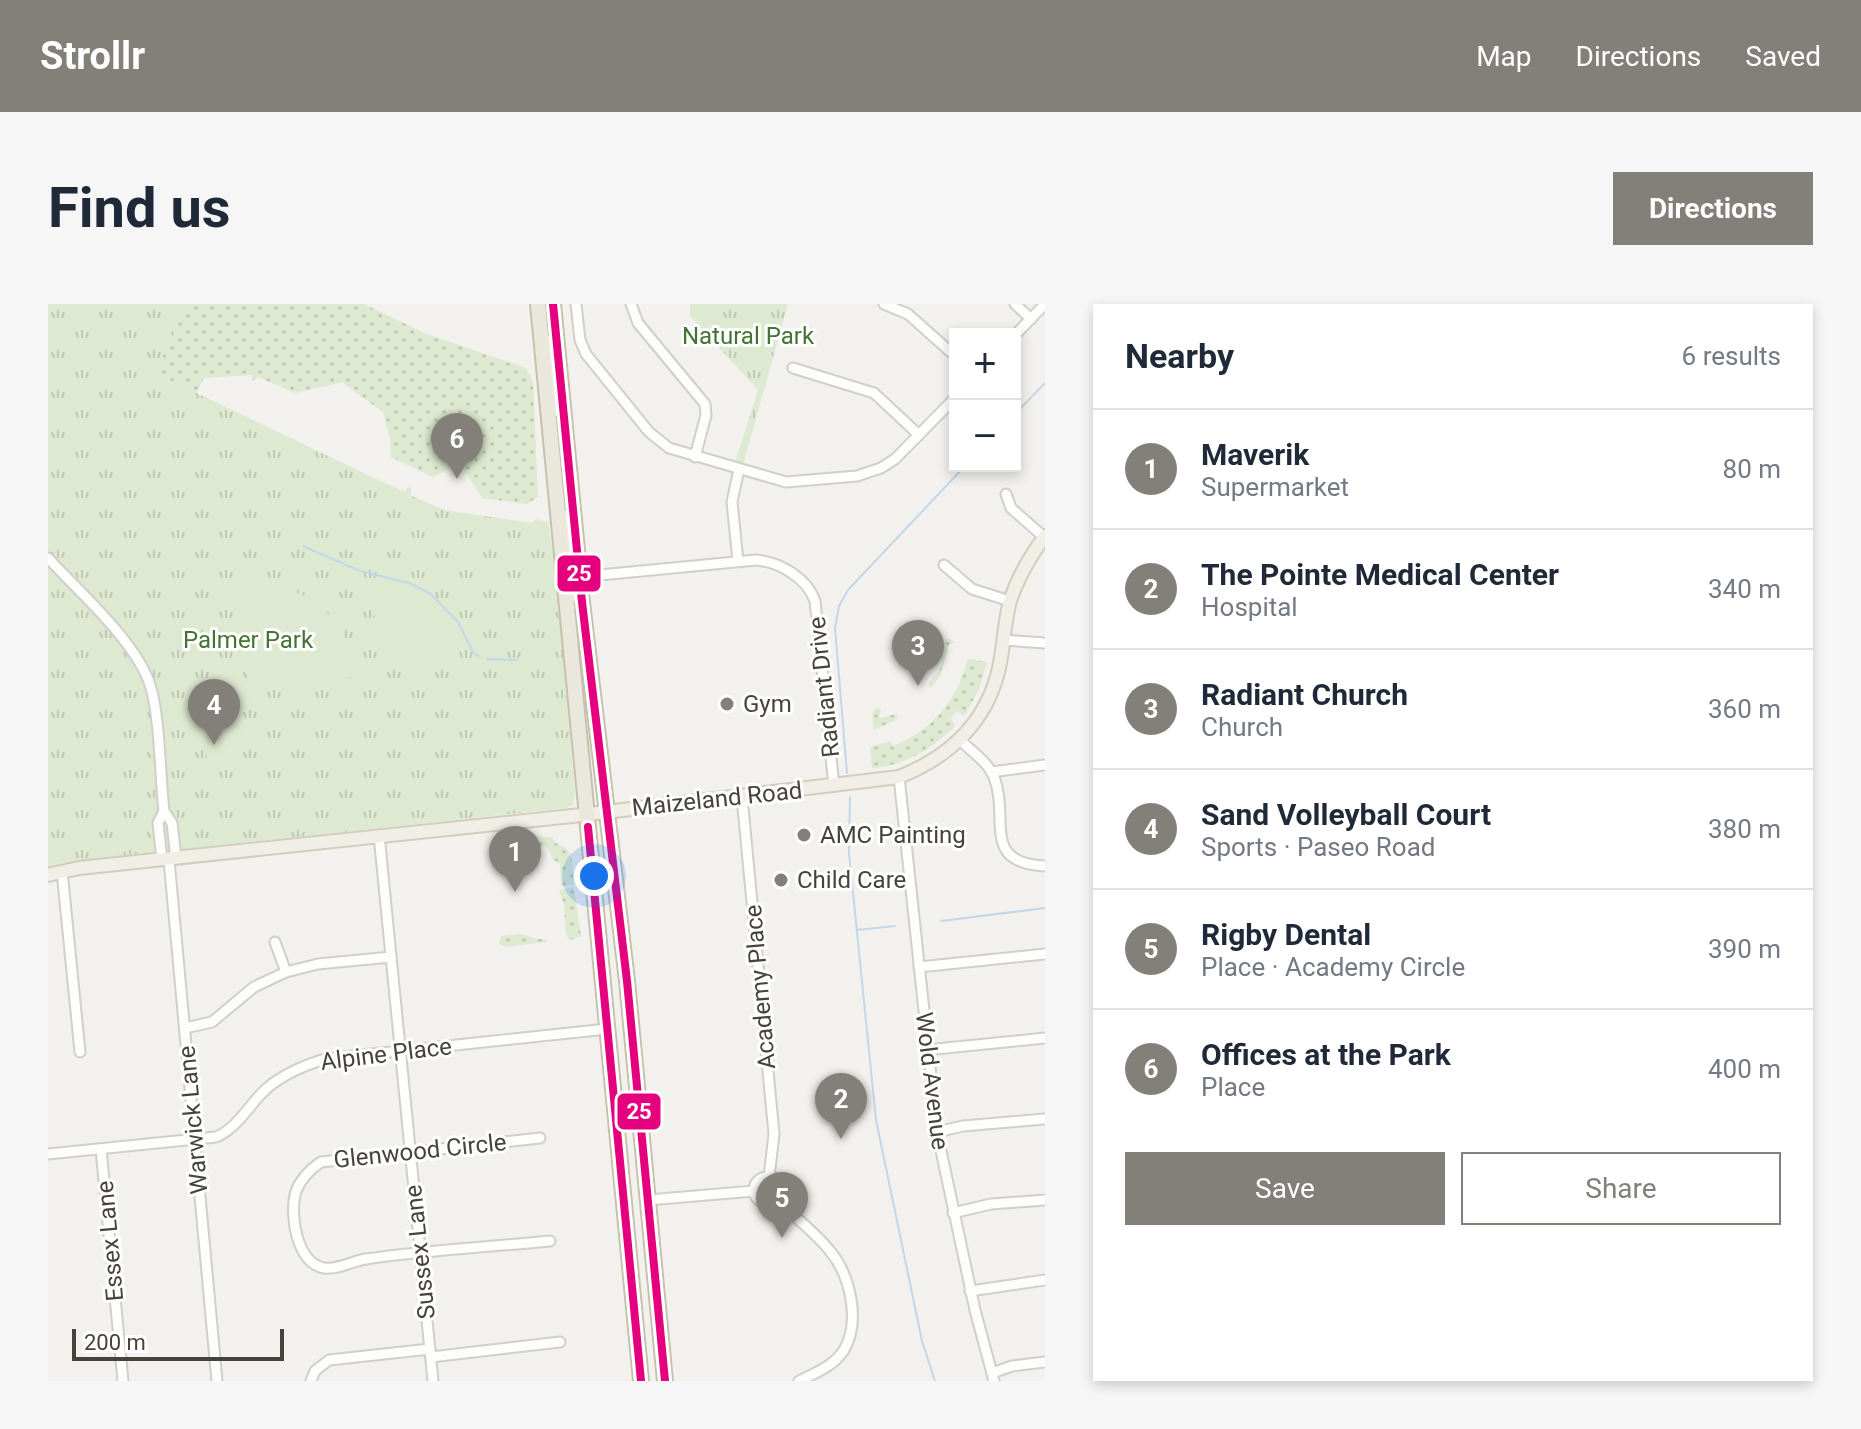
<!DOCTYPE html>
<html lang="en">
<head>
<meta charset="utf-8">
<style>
  body { margin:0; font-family:Roboto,sans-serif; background:#f6f6f7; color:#1f2937 }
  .controls { position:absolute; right:24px; top:24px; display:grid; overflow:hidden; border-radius:0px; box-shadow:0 4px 12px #0003 }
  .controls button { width:72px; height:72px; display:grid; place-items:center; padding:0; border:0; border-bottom:2px solid #e0e1e3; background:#fff; color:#1f2937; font:40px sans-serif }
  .scale { position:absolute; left:24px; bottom:20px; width:212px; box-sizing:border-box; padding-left:8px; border:4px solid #47433a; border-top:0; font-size:22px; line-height:28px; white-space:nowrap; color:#47433a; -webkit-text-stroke:6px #fff; paint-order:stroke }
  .you { position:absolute; left:546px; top:572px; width:28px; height:28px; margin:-20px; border:6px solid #fff; border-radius:50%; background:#1a73e8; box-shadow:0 0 0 12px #1a73e833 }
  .badge { display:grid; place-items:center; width:52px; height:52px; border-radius:50%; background:#838079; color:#fff; font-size:26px; font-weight:700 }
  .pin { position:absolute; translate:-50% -66px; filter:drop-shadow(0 2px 4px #0008) }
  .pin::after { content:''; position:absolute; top:42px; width:28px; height:24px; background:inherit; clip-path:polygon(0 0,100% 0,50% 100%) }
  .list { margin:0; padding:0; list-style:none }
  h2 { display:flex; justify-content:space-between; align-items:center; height:104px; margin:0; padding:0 32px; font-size:34px }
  h2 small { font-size:26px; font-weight:400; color:#747a83 }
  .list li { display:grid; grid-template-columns:52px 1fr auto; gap:24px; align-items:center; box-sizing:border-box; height:120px; padding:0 32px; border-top:2px solid #e0e1e3 }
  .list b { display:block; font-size:30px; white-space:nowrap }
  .list p { margin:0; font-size:26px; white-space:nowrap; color:#747a83 }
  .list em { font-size:26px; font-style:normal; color:#747a83 }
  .actions { display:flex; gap:16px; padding:24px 32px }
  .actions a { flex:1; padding:18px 0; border:2px solid #838079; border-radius:0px; text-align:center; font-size:28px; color:#838079 }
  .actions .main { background:#838079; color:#fff }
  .map { position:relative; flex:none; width:997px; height:1077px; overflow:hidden; border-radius:0px }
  header { display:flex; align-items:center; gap:48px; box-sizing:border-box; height:112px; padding:0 40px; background:#838079; color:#fff }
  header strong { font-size:38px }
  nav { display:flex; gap:44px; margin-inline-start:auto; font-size:28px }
  .intro { display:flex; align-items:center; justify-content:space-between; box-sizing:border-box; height:192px; padding:0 48px }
  h1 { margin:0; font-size:56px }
  .button { padding:20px 36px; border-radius:0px; background:#838079; color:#fff; font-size:28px; font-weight:700 }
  main { display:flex; gap:48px; padding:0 48px }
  aside { flex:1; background:#fff; border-radius:0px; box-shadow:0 4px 12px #0003 }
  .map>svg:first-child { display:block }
</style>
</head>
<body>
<header>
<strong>Strollr</strong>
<nav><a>Map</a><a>Directions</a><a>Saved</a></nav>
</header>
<div class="intro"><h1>Find us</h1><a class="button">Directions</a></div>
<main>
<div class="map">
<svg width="997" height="1077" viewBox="0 0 997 1077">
  <defs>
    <pattern id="grass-dots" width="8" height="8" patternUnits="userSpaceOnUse" patternTransform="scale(2)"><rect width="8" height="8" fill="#dde9d0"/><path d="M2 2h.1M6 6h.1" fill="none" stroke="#bfc9b3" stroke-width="1.8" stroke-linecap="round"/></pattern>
    <pattern id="park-tufts" width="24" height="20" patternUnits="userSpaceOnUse" patternTransform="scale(2)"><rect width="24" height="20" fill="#dde9d0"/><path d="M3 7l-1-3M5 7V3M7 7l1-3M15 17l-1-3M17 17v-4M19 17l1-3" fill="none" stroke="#bfc9b3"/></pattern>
  </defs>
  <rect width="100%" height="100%" fill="#f2f1ed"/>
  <g fill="url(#grass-dots)">
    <path d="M140 0H316L376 29 478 64 485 77 490 193 479 200 434 194 412 159 409 161 407 159 402 162 403 164 385 173 343 153 342 134 335 108 294 78 247 89 210 73 205 77 204 71 156 74 148 89 107 69Z"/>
    <path d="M900 334 907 339 901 340 893 370 883 384 880 380 894 362 892 342Z"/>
    <path d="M920 355 939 358 931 385 918 409 915 411 909 407 903 414 907 422C884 445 856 462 824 464L822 443 842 437 845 442C885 426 909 396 920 355Z"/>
    <path d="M829 403 833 406 831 414 849 410V415L826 426 824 409Z"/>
    <path d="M484 531 505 534 507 539C528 545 524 561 526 581L513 582 512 560 504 555 503 548 497 542 470 548 463 543 453 545 452 534Z"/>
    <path d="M526 583 533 632 522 636 518 631 516 600 511 586Z"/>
    <path d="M474 630 488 635H497L499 638 457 643 451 639 453 632Z"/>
  </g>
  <g fill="url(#park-tufts)">
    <path d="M0 0H140L107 69 326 174 357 188 360 183 364 185 362 191 396 206 484 219 488 215 500 218 508 269 527 491 525 501 518 504 71 552 0 563Z"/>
    <path d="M642 0H740L695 161 687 159 710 86 642 12Z"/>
  </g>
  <g fill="#dde9d0">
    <path d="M341 279C384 283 408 314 412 355L337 361 330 355 324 281Z"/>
    <path d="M206 280C261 280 303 318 306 373L212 384 201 376 187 283Z"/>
    <path d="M190 425 191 454 159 456 157 427Z"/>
  </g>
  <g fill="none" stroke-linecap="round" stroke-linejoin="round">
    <g stroke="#c3d7ea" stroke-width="2">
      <path d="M967 110 997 79"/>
      <path d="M255 242 312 267 361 279 383 290 410 318 425 348 431 352"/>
      <path d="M439 355 469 356"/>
      <path d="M799 469 787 324 791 302 800 286 917 162"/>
      <path d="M802 493 801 549 828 816 874 1037 887 1077"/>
      <path d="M893 617 997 604"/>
      <path d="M809 626 847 622"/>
    </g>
    <g stroke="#d0cfcb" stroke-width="13">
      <g id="minor">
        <path d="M528 0 532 36 538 50 601 128 621 144 738 178 809 172 833 164 847 155 907 94"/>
        <path d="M583 0 590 19 657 100 658 111 647 153"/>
        <path d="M836 0 860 10 907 52"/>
        <path d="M967 0 983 15"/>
        <path d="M967 31 997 0"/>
        <path d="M745 64 826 89 871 131"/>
        <path d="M958 190 963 204 996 233"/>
        <path d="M0 254C32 289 90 339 103 384 112 416 112 471 116 507L124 519 128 555"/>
        <path d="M690 257 684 198 691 165"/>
        <path d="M896 261 924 285 962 297"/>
        <path d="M531 273 708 256C732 258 759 274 767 297L786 482"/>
        <path d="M955 336 997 339"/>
        <path d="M912 436C923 447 940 458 946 473 962 514 932 559 997 562"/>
        <path d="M943 468 997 461"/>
        <path d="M851 473 889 828 927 1006 946 1077"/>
        <path d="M694 493 726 830 721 873"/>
        <path d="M331 531 385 1077"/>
        <path d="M114 556 110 519 116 507"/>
        <path d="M121 556 169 1077"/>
        <path d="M14 567 32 748"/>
        <path d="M227 638 238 668"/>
        <path d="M871 663 997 650"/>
        <path d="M137 724 164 718 206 683 238 668 270 660 343 653"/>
        <path d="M878 746 997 734"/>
        <path d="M889 828 915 822 997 815"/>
        <path d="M492 834 273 858C262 865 250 878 247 891 242 913 249 959 276 964 290 966 304 957 318 955 379 946 441 943 502 937"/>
        <path d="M53 845 75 1077"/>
        <path d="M0 850 168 833C188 825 200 803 215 788 232 771 254 762 277 755L559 725"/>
        <circle cx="719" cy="886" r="13"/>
        <path d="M600 896 706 887"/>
        <path d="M728 896C746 912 767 928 782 947 802 971 813 1017 796 1046 786 1062 767 1069 751 1077"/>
        <path d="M905 909 943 900 997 896"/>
        <path d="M922 987 997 976"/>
        <path d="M383 1053 512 1038"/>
        <path d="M944 1069 964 1062 997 1058"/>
        <path d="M263 1077 267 1067 281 1056 382 1045"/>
      </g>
    </g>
    <g stroke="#d2cebd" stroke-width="16">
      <g id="major">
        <path d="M502 37 510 106"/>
        <path d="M510 208C531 224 513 275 532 295"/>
        <path d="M0 571 31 564 524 512 851 473C901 453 939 418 951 364 956 342 956 319 962 297 970 273 982 252 997 232"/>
      </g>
    </g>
    <g stroke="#c7c0ac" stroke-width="18">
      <g id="highway">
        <path d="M490 0 593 1077"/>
        <path d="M505 0 534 298 579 677 617 1077"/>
      </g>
    </g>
    <use href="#minor" stroke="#fdfdfc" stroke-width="9"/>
    <use href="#major" stroke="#f0eee6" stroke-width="12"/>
    <use href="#highway" stroke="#eae8dd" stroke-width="14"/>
    <g stroke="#fff" stroke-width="14">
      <g id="bus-1">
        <path d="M505 0 534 298 579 677 617 1077"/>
        <path d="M540 523 593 1077"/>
      </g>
    </g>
    <use href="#bus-1" stroke="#e5007d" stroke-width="8"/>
  </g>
  <g fill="#838079" stroke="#fff" stroke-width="3">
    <circle cx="679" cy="400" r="8"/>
    <circle cx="756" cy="531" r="8"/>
    <circle cx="733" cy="576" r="8"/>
  </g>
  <g text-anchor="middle" stroke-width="6" stroke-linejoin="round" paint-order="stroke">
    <g font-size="24" fill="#457333" stroke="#fff">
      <text x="700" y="40">Natural Park</text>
      <text x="200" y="344">Palmer Park</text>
    </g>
    <g font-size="24" fill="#47433a" stroke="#fff">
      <text transform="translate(776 383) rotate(-96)" y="8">Radiant Drive</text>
      <text transform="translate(669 495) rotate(-6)" y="8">Maizeland Road</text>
      <text transform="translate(712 683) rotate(-95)" y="8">Academy Place</text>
      <text transform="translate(338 750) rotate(-7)" y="8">Alpine Place</text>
      <text transform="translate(884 777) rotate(83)" y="8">Wold Avenue</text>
      <text transform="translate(145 816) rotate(-95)" y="8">Warwick Lane</text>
      <text transform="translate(372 847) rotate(-6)" y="8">Glenwood Circle</text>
      <text transform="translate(62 937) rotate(-95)" y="8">Essex Lane</text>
      <text transform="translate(372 948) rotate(-96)" y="8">Sussex Lane</text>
    </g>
    <g font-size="24" fill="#47433a" stroke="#fff" text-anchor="start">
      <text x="695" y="408">Gym</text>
      <text x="772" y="539">AMC Painting</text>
      <text x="749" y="584">Child Care</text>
    </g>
  </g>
  <g stroke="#fff" stroke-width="3">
    <rect x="508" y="250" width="46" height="39" rx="8" fill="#e5007d"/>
    <rect x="568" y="788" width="46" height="39" rx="8" fill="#e5007d"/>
  </g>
  <g font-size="22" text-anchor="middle" font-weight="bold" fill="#fff">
    <text x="531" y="277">25</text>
    <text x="591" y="815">25</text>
  </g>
</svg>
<div class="controls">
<button>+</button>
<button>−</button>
</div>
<div class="scale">200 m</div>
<div class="you"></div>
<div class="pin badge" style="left:467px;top:588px">1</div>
<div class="pin badge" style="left:793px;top:835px">2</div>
<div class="pin badge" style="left:870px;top:382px">3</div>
<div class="pin badge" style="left:166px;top:441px">4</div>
<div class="pin badge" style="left:734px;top:934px">5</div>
<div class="pin badge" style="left:409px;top:175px">6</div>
</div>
<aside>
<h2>Nearby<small>6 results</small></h2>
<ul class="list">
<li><span class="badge">1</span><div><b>Maverik</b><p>Supermarket</p></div><em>80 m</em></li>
<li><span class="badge">2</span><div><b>The Pointe Medical Center</b><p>Hospital</p></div><em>340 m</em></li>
<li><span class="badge">3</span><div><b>Radiant Church</b><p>Church</p></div><em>360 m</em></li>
<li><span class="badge">4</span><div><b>Sand Volleyball Court</b><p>Sports · Paseo Road</p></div><em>380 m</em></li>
<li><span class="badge">5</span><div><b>Rigby Dental</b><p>Place · Academy Circle</p></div><em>390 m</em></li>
<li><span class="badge">6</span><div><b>Offices at the Park</b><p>Place</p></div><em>400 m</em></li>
</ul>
<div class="actions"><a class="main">Save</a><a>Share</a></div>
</aside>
</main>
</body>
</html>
